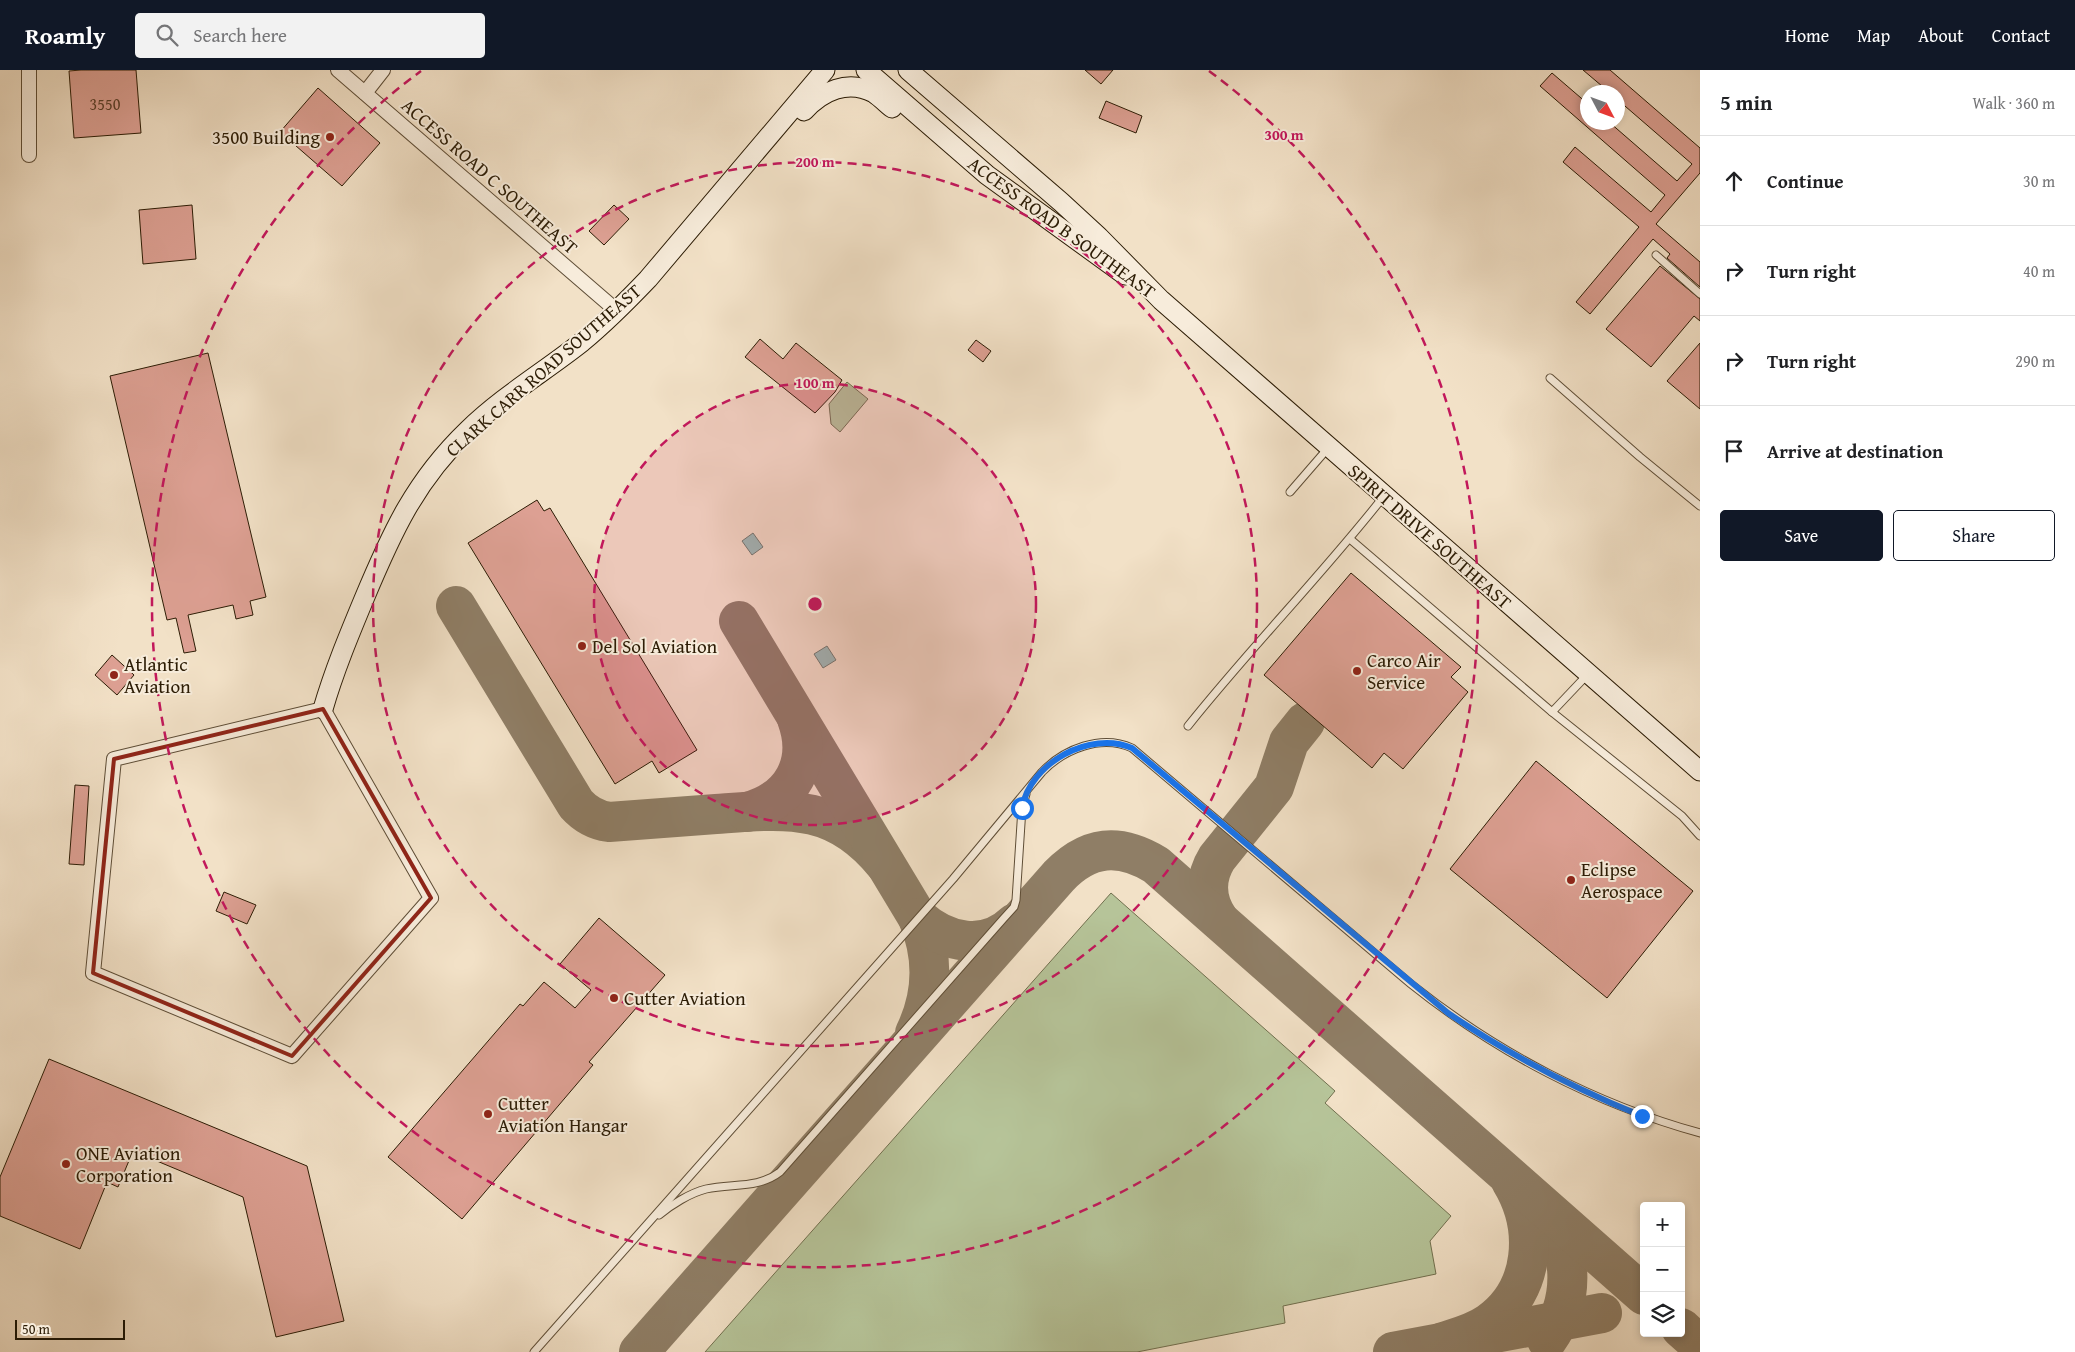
<!DOCTYPE html>
<html lang="en">
<head>
<meta charset="utf-8">
<style>
  body { margin:0; font-family:"Gentium Book Plus",serif; background:#f2f2f2; color:#202124 }
  .controls { position:absolute; right:15px; bottom:15px; display:grid; overflow:hidden; border-radius:5px; box-shadow:0 2px 8px #0003 }
  .controls button { width:45px; height:45px; display:grid; place-items:center; padding:0; border:0; border-bottom:1px solid #e0e0e0; background:#fff; color:#202124; font:25px sans-serif }
  .compass { position:absolute; left:1580px; top:15px; width:45px; height:45px; border-radius:50%; background:#fff; box-shadow:0 2px 8px #0003; rotate:131deg }
  .scale { position:absolute; left:15px; bottom:12px; width:110px; box-sizing:border-box; padding-left:5px; border:2px solid #2c1c05; border-top:0; font-size:14px; line-height:18px; white-space:nowrap; color:#2c1c05; -webkit-text-stroke:4px #f7ecdb; paint-order:stroke }
  .stop { position:absolute; width:15px; height:15px; margin:-11px; border:4px solid #1a73e8; border-radius:50%; background:#fff }
  .stop.end { background:#1a73e8; border-color:#fff; box-shadow:0 1px 5px #0008 }
  .list { margin:0; padding:0; list-style:none }
  h2 { display:flex; justify-content:space-between; align-items:center; height:65px; margin:0; padding:0 20px; font-size:21px }
  h2 small { font-size:16px; font-weight:400; color:#757577 }
  .list li { display:grid; grid-template-columns:32px 1fr auto; gap:15px; align-items:center; box-sizing:border-box; height:90px; padding:0 20px; border-top:1px solid #e0e0e0 }
  .list b { display:block; font-size:19px; white-space:nowrap }
  .list em { font-size:16px; font-style:normal; color:#757577 }
  .actions { display:flex; gap:10px; padding:15px 20px }
  .actions a { flex:1; padding:11px 0; border:1px solid #111827; border-radius:5px; text-align:center; font-size:18px; color:#111827 }
  .actions .main { background:#111827; color:#fff }
  .icon { flex:none; width:28px; height:28px; fill:none; stroke:currentColor; stroke-width:2; stroke-linecap:round; stroke-linejoin:round }
  .map { position:relative; flex:none; width:1700px; height:1282px; overflow:hidden }
  header { display:flex; align-items:center; gap:30px; box-sizing:border-box; height:70px; padding:0 25px; background:#111827; color:#fff }
  header strong { font-size:24px }
  nav { display:flex; gap:28px; margin-inline-start:auto; font-size:18px }
  .search { width:350px; height:45px; background:#f2f2f2; display:flex; align-items:center; gap:12px; box-sizing:border-box; padding:0 18px; border-radius:5px; color:#757577; font-size:19px }
  main { display:flex }
  aside { flex:1; background:#fff }
  .map>svg:first-child { display:block }
</style>
</head>
<body>
<header>
<strong>Roamly</strong>
<div class="search"><svg class="icon" aria-label="search" viewBox="0 0 24 24"><circle cx="10" cy="10" r="6"/><path d="M15 15l6 6"/></svg>Search here</div>
<nav><a>Home</a><a>Map</a><a>About</a><a>Contact</a></nav>
</header>
<main>
<div class="map">
<svg width="1700" height="1282" viewBox="0 0 1700 1282">
  <rect width="100%" height="100%" fill="#f2e1c7"/>
  <filter id="stains"><feTurbulence type="fractalNoise" baseFrequency=".004" numOctaves="4"/><feColorMatrix values="0 0 0 0 .2 0 0 0 0 .09 0 0 0 0 .02 0 0 0 .5 -.17"/></filter>
  <radialGradient id="worn" r=".72"><stop offset=".6" stop-color="#630" stop-opacity="0"/><stop offset="1" stop-color="#630" stop-opacity=".3"/></radialGradient>
  <g fill="#b6c499" stroke="#71704f">
    <path d="M847 312 868 329 840 362 831 354 829 334Z"/>
    <path d="M1111 823 1335 1021 1325 1033 1451 1146 1430 1171 1436 1204 1283 1236 1285 1253 1137 1282H705Z"/>
  </g>
  <g fill="#9bbeb4" stroke="#6f7d6e">
    <path d="M753 463 763 477 752 485 742 471Z"/>
    <path d="M827 576 836 590 823 598 814 584Z"/>
  </g>
  <g fill="none" stroke-linecap="round" stroke-linejoin="round">
    <g stroke="#8f7e66" stroke-width="40">
      <path d="M456 536 576 734C585 744 595 750 609 752 645 749 680 747 716 744 786 739 835 732 885 794"/>
      <path d="M739 551 918 848C934 886 933 926 915 963"/>
      <path d="M747 742C792 730 813 693 797 649"/>
      <path d="M918 848C946 873 985 882 1015 853"/>
      <path d="M1219 850C1205 830 1204 809 1217 788L1274 717 1289 672 1305 652"/>
      <path d="M1681 1258 1700 1275"/>
      <path d="M1547 1270C1575 1231 1573 1183 1548 1144"/>
      <path d="M1443 1272C1459 1267 1475 1263 1489 1253 1536 1220 1539 1157 1511 1111"/>
      <path d="M639 1282 1059 806C1089 775 1120 773 1156 795L1644 1225"/>
      <path d="M1393 1282 1602 1243"/>
    </g>
  </g>
  <g fill="#dda093" stroke="#2c1c05">
    <path d="M81 0H136L141 63 74 68 69 1Z"/>
    <path d="M1085 0H1113L1101 14Z"/>
    <path d="M1583 0H1610L1700 78V103L1656 154 1700 192V217L1667 188 1670 184 1653 169 1590 244 1576 232 1639 157 1563 92 1575 77 1651 142 1665 125 1540 16 1552 3 1588 34V52H1609L1677 111 1692 94 1618 30V22H1609Z"/>
    <path d="M318 18 380 73 342 116 280 62Z"/>
    <path d="M1106 31 1142 46 1136 63 1099 48Z"/>
    <path d="M192 135 196 189 143 194 139 140Z"/>
    <path d="M614 135 629 149 604 175 589 161Z"/>
    <path d="M1660 196 1700 229V251L1694 246 1651 297 1606 259Z"/>
    <path d="M760 269 783 289 796 273 842 310 835 322 815 343 745 287Z"/>
    <path d="M976 270 991 281 983 292 968 280Z"/>
    <path d="M1700 273V339L1667 311Z"/>
    <path d="M208 283 266 527 250 531 253 545 236 549 233 535 188 545 196 581 184 583 176 548 167 550 110 306Z"/>
    <path d="M537 430 544 441 550 438 697 680 659 703 652 691 615 714 468 473Z"/>
    <path d="M1351 503 1461 597 1451 607 1468 622 1403 699 1384 683 1372 698 1264 605Z"/>
    <path d="M112 585 134 605 117 625 95 605Z"/>
    <path d="M1536 691 1693 821 1607 928 1450 799Z"/>
    <path d="M75 715 89 716 84 795 69 794Z"/>
    <path d="M224 822 256 835 247 854 216 841Z"/>
    <path d="M599 848 665 905 589 992 593 995 462 1149 388 1087 520 934 523 936 544 912 575 938 591 920 560 894Z"/>
    <path d="M49 989 307 1096 344 1251 276 1267 243 1127 133 1081 118 1117 107 1112 80 1179 0 1146V1107Z"/>
  </g>
  <g fill="none" stroke-linecap="round" stroke-linejoin="round">
    <g stroke="#5e4d36" stroke-width="9">
      <g id="lane">
        <path d="M1656 185 1700 224"/>
        <path d="M1550 308 1640 387 1700 436"/>
        <path d="M1290 422 1329 377"/>
        <path d="M1350 469 1552 642 1682 746 1700 766"/>
        <path d="M1552 642 1588 604"/>
        <path d="M1188 656C1251 577 1322 505 1384 426"/>
        <path d="M659 1145C671 1135 690 1123 706 1119 732 1113 758 1119 780 1102L1004 848 1014 837 1016 830 1022 738 1026 724"/>
        <path d="M534 1282 953 809 1042 702C1064 679 1101 664 1132 678L1411 914C1496 982 1595 1034 1700 1063"/>
      </g>
    </g>
    <g stroke="#5e4d36" stroke-width="16">
      <g id="street">
        <path d="M29 0V85"/>
        <path d="M338 0 617 241"/>
        <path d="M365 23 383 0"/>
        <path d="M323 639 431 828 292 986 93 903 114 689Z"/>
      </g>
    </g>
    <g stroke="#2c1c05" stroke-width="21">
      <g id="secondary">
        <path d="M866 0 987 105 1125 205"/>
        <path d="M908 0 1061 132 1099 167 1161 230 1700 701"/>
        <path d="M804 41C822 21 848 9 874 23 880 27 886 33 892 38"/>
        <path d="M323 639C334 601 349 565 364 529 392 462 415 411 468 360 503 326 544 302 582 272 605 253 627 231 648 209L825 0"/>
      </g>
    </g>
    <use href="#lane" stroke="#f7ecdb" stroke-width="7"/>
    <use href="#street" stroke="#f7ecdb" stroke-width="14"/>
    <use href="#secondary" stroke="#f7ecdb" stroke-width="19"/>
  </g>
  <g fill="none" stroke-linecap="round" stroke-linejoin="round">
    <path stroke="#1a73e8" stroke-width="6" d="M1022 738C1030 693 1090 660 1132 678L1448 943C1508 984 1573 1018 1642 1046"/>
  </g>
  <path fill="none" stroke="#8f2418" stroke-width="4" stroke-linejoin="round" d="M323 639 431 828 292 986 93 903 114 689Z"/>
  <circle cx="815" cy="534" r="221" fill="#c2185b" fill-opacity=".12"/>
  <g fill="none" stroke="#c2185b" stroke-width="2.5" stroke-dasharray="9 6">
    <circle cx="815" cy="534" r="221"/>
    <circle cx="815" cy="534" r="442"/>
    <path d="M1209 1A663 663 0 1 1 421 1"/>
  </g>
  <g fill="#8f2418" stroke="#f7ecdb" stroke-width="2">
    <circle cx="330" cy="67" r="5"/>
    <circle cx="582" cy="576" r="5"/>
    <circle cx="1357" cy="601" r="5"/>
    <circle cx="114" cy="605" r="5"/>
    <circle cx="1571" cy="810" r="5"/>
    <circle cx="614" cy="928" r="5"/>
    <circle cx="488" cy="1044" r="5"/>
    <circle cx="66" cy="1094" r="5"/>
  </g>
  <g text-anchor="middle" stroke-width="4" stroke-linejoin="round" paint-order="stroke">
    <g font-size="16" fill="#583d28">
      <text x="105" y="40">3550</text>
    </g>
    <g font-size="19" fill="#2c1c05" stroke="#f7ecdb" text-anchor="start">
      <text x="320" y="74" text-anchor="end">3500 Building</text>
      <text x="592" y="583">Del Sol Aviation</text>
      <text x="1367" y="597">Carco Air<tspan x="1367" dy="22">Service</tspan></text>
      <text x="124" y="601">Atlantic<tspan x="124" dy="22">Aviation</tspan></text>
      <text x="1581" y="806">Eclipse<tspan x="1581" dy="22">Aerospace</tspan></text>
      <text x="624" y="935">Cutter Aviation</text>
      <text x="498" y="1040">Cutter<tspan x="498" dy="22">Aviation Hangar</tspan></text>
      <text x="76" y="1090">ONE Aviation<tspan x="76" dy="22">Corporation</tspan></text>
    </g>
    <g font-size="19" fill="#2c1c05" stroke="#f7ecdb">
      <text transform="translate(490 106) rotate(41)" y="7">ACCESS ROAD C SOUTHEAST</text>
      <text transform="translate(1062 157) rotate(36)" y="7">ACCESS ROAD B SOUTHEAST</text>
      <text transform="translate(543 300) rotate(-41)" y="7">CLARK CARR ROAD SOUTHEAST</text>
      <text transform="translate(1430 466) rotate(41)" y="7">SPIRIT DRIVE SOUTHEAST</text>
    </g>
  </g>
  <circle cx="815" cy="534" r="8" fill="#c2185b" stroke="#f7ecdb" stroke-width="2.5"/>
  <g font-size="15" text-anchor="middle" font-weight="bold" fill="#c2185b" stroke="#f7ecdb" stroke-width="4" stroke-linejoin="round" paint-order="stroke">
    <text x="1284" y="70">300 m</text>
    <text x="815" y="97">200 m</text>
    <text x="815" y="318">100 m</text>
  </g>
  <rect width="100%" height="100%" filter="url(#stains)"/>
  <rect width="100%" height="100%" fill="url(#worn)"/>
</svg>
<div class="controls">
<button>+</button>
<button>−</button>
<button><svg class="icon" aria-label="layers" viewBox="0 0 24 24"><path d="M12 4l9 5-9 5-9-5zM3 14l9 5 9-5"/></svg></button>
</div>
<svg class="compass" viewBox="-18 -18 36 36"><path d="M0-13l5 13h-10z" fill="#e53935"/><path d="M0 13l5-13h-10z" fill="#757577"/></svg>
<div class="scale">50 m</div>
<div class="stop" style="left:1022px;top:738px"></div>
<div class="stop end" style="left:1642px;top:1046px"></div>
</div>
<aside>
<h2>5 min<small>Walk · 360 m</small></h2>
<ul class="list">
<li><svg class="icon" aria-label="ahead" viewBox="0 0 24 24"><path d="M12 20V5M6 11l6-6 6 6"/></svg><div><b>Continue</b></div><em>30 m</em></li>
<li><svg class="icon" aria-label="right" viewBox="0 0 24 24"><path d="M7 20v-9h11M14 6l5 5-5 5"/></svg><div><b>Turn right</b></div><em>40 m</em></li>
<li><svg class="icon" aria-label="right" viewBox="0 0 24 24"><path d="M7 20v-9h11M14 6l5 5-5 5"/></svg><div><b>Turn right</b></div><em>290 m</em></li>
<li><svg class="icon" aria-label="arrive" viewBox="0 0 24 24"><path d="M6 21V4h12l-3 4 3 4H6"/></svg><div><b>Arrive at destination</b></div></li>
</ul>
<div class="actions"><a class="main">Save</a><a>Share</a></div>
</aside>
</main>
</body>
</html>
